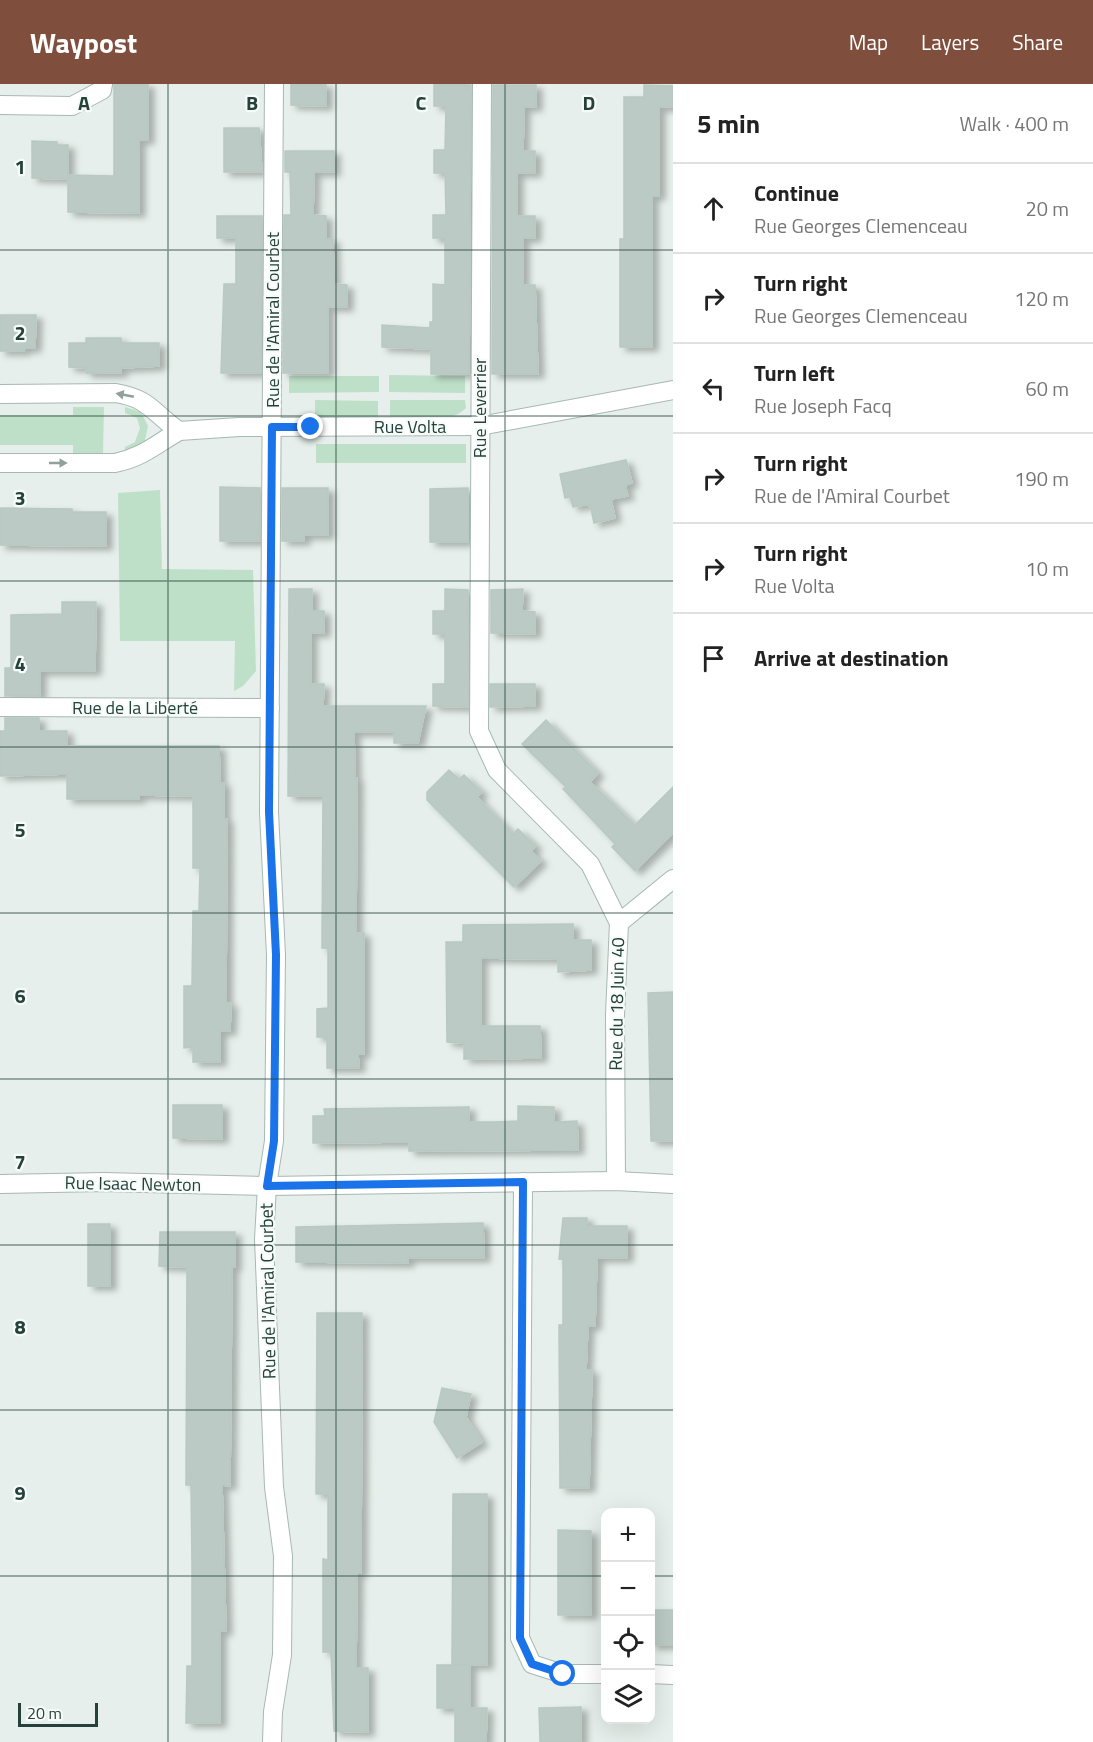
<!DOCTYPE html>
<html lang="en">
<head>
<meta charset="utf-8">
<style>
  body { margin:0; font-family:"Titillium Web",sans-serif; background:#f6f6f6; color:#222 }
  .controls { position:absolute; right:18px; bottom:18px; display:grid; overflow:hidden; border-radius:12px; box-shadow:0 6px 24px #0002 }
  .controls button { width:54px; height:54px; display:grid; place-items:center; padding:0; border:0; border-bottom:2px solid #e0e0e0; background:#fff; color:#222; font:30px sans-serif }
  .scale { position:absolute; left:18px; bottom:15px; width:80px; box-sizing:border-box; padding-left:6px; border:3px solid #24423a; border-top:0; font-size:16px; line-height:21px; white-space:nowrap; color:#24423a; -webkit-text-stroke:4px #f7fbf9; paint-order:stroke }
  .stop { position:absolute; width:18px; height:18px; margin:-14px; border:4px solid #1a73e8; border-radius:50%; background:#fff }
  .stop.end { background:#1a73e8; border-color:#fff; box-shadow:0 2px 6px #0008 }
  .list { margin:0; padding:0; list-style:none }
  h2 { display:flex; justify-content:space-between; align-items:center; height:78px; margin:0; padding:0 24px; font-size:26px }
  h2 small { font-size:20px; font-weight:400; color:#767676 }
  .list li { display:grid; grid-template-columns:39px 1fr auto; gap:18px; align-items:center; box-sizing:border-box; height:90px; padding:0 24px; border-top:2px solid #e0e0e0 }
  .list b { display:block; font-size:22px; white-space:nowrap }
  .list p { margin:0; font-size:20px; white-space:nowrap; color:#767676 }
  .list em { font-size:20px; font-style:normal; color:#767676 }
  .icon { flex:none; width:33px; height:33px; fill:none; stroke:currentColor; stroke-width:2; stroke-linecap:round; stroke-linejoin:round }
  .map { position:relative; flex:none; width:673px; height:1658px; overflow:hidden }
  header { display:flex; align-items:center; gap:36px; box-sizing:border-box; height:84px; padding:0 30px; background:#804e3d; color:#fff }
  header strong { font-size:28px }
  nav { display:flex; gap:33px; margin-inline-start:auto; font-size:21px }
  main { display:flex }
  aside { flex:1; background:#fff }
  .map>svg:first-child { display:block }
</style>
</head>
<body>
<header>
<strong>Waypost</strong>
<nav><a>Map</a><a>Layers</a><a>Share</a></nav>
</header>
<main>
<div class="map">
<svg width="673" height="1658" viewBox="0 0 673 1658">
  <defs>
    <filter id="shadow"><feDropShadow dx="6" dy="4" stdDeviation="3" flood-color="#0004"/></filter>
  </defs>
  <rect width="100%" height="100%" fill="#e6efeb"/>
  <g fill="#bfe0c8">
    <path d="M389 291 465 292V309L389 308Z"/>
    <path d="M289 292H379V308L289 309Z"/>
    <path d="M315 316 378 317V335H315Z"/>
    <path d="M390 316H465L466 324C447 342 414 335 390 335Z"/>
    <path d="M73 323H104L103 369H73V361H0V331H73Z"/>
    <path d="M125 323 141 328 148 342 144 361 124 370 125 363 135 358 140 344 137 334 125 329Z"/>
    <rect x="316" y="360" width="150" height="19"/>
    <path d="M160 406 162 485 253 486 256 587 243 602 234 607 235 557H120L118 409Z"/>
  </g>
  <g fill="#bbcac4" stroke="#b8c9c2" stroke-width="1.5" filter="url(#shadow)">
    <path d="M114 0H148V56H139V129L68 128V91L114 92Z"/>
    <path d="M291 0H326V22L291 21Z"/>
    <path d="M434 0 471 1 469 290H431V265L382 263V241L430 244V238H433V200L445 201V154H433V131H446L445 89H434V66H445L446 22H434Z"/>
    <path d="M493 1H536V23H524L523 67H535V89H517V132H535V154H523V201H535L538 290H492Z"/>
    <path d="M644 1 673 2V23H659V112H652V263H620V155H624V13H644Z"/>
    <path d="M224 44H259L262 88H224Z"/>
    <path d="M32 57 57 58V61H68V95L32 94Z"/>
    <path d="M285 67H334V88H314L313 131 326 132V155H333L334 200 347 201V223H328V289H283L284 131H291L290 88H285Z"/>
    <path d="M217 132H262L261 288 259 289H221L224 200H236V154H217Z"/>
    <path d="M0 231H36L35 264H25L24 267H0Z"/>
    <path d="M86 254H121V259H159V282L121 284V289H86V284L69 283V259H86Z"/>
    <path d="M626 376 632 399 625 401 628 412 611 415 615 434 594 439 590 420 573 423 570 413 565 414 560 390Z"/>
    <path d="M220 403 260 404V457H220Z"/>
    <path d="M282 404H328V451H304V457H282Z"/>
    <path d="M468 404V458H430V405Z"/>
    <path d="M0 424 72 425V428H106V462L0 461Z"/>
    <path d="M289 505H312V527H324V549H311V600H324L323 622H426L418 659H394V648H354L355 694H357L356 849H364V970H358L359 984H327V953H317V925L328 924V864H322L323 712H288Z"/>
    <path d="M445 505 468 506V623L433 622V600H445V550H433V527H445Z"/>
    <path d="M523 505 522 527 535 528V550L491 549V506Z"/>
    <path d="M62 518H96L95 587H40V612H5V584H11V531L62 530Z"/>
    <path d="M490 600H535V622L490 623Z"/>
    <path d="M5 634H39V647H67V662H219L220 699H224V735H227L226 919H231L230 947H220V978H193V963L184 964V902H192L193 827H199L200 784H193V712L139 711V715H67V690L0 692V647H5Z"/>
    <path d="M546 636 598 689 590 698 635 741 673 703V749L635 787 612 763 615 760 563 705 566 703 522 660Z"/>
    <path d="M449 686 459 695 464 691 482 708 477 713 496 733 513 750 518 745 536 762 531 767 541 777 514 803 427 716V708Z"/>
    <path d="M573 840V856H591V886L558 888V875L481 874V942H540L541 974 464 975V959L447 958 446 858H463V841Z"/>
    <path d="M673 908V1057H651L648 909Z"/>
    <path d="M173 1021H222V1055L173 1054Z"/>
    <path d="M518 1022 554 1023V1038L577 1037 578 1066 409 1067V1058L313 1059V1032H325L324 1025 469 1023V1038H494L518 1037Z"/>
    <path d="M563 1134H587V1142H627V1174H597L595 1242H588L586 1286H592L589 1404H560L559 1241H563V1175H559Z"/>
    <path d="M483 1139 484 1174H408V1179L296 1178V1143Z"/>
    <rect x="88" y="1140" width="22" height="62"/>
    <path d="M160 1148H235V1183H232L230 1402 222 1401 226 1547H220V1639H186L187 1582H192V1481L191 1401H186L187 1183 159 1182Z"/>
    <path d="M317 1229H362L361 1489H357L356 1584H368V1648L334 1647 331 1568H323V1475L328 1476V1410H316Z"/>
    <path d="M442 1304 471 1310 466 1333 482 1358 457 1374 434 1338Z"/>
    <path d="M453 1410H487V1581H452Z"/>
    <path d="M558 1446 591 1447V1531H558Z"/>
    <rect x="651" y="1526" width="22" height="35"/>
    <path d="M437 1581H470V1624H487L486 1658H455V1624H437Z"/>
    <path d="M581 1623V1658H540L539 1624Z"/>
  </g>
  <g fill="none" stroke-linecap="round" stroke-linejoin="round">
    <g stroke="#a8b8b2" stroke-width="20">
      <g id="minor">
        <path d="M482 0 479 647 497 686 590 780 619 839 615 931 616 1097"/>
        <path d="M0 21 72 22 102 6 103 0"/>
        <path d="M0 310 116 309C150 315 152 328 179 347 155 361 143 373 115 379H0"/>
        <path d="M179 347 239 343 480 342 673 306"/>
        <path d="M0 623 270 624"/>
        <path d="M619 839 673 795"/>
        <path d="M523 1098 520 1554 532 1580 563 1590H606"/>
        <path d="M0 1100 104 1098 267 1102 616 1097 673 1100"/>
        <path d="M650 1590 673 1591"/>
        <path d="M272 1658 273 1628 282 1571 283 1472 274 1403 264 1155 267 1102 274 1057 276 871 269 728 274 0"/>
      </g>
    </g>
    <use href="#minor" stroke="#fff" stroke-width="18"/>
  </g>
  <defs><path id="oneway-solid" d="M-6-.8H1V-3.2L6.5 0L1 3.2V.8H-6Z" transform="scale(1.5)"/></defs>
  <g fill="#92a09c">
    <use href="#oneway-solid" transform="translate(125 311) rotate(-169)"/>
    <use href="#oneway-solid" transform="translate(58 379)"/>
  </g>
  <g fill="none" stroke-linecap="round" stroke-linejoin="round">
    <path stroke="#1a73e8" stroke-width="8" d="M311 343H272L269 728 276 871 274 1057 267 1102 523 1098 520 1554 532 1580 563 1590"/>
  </g>
  <path fill="none" stroke="#24423a" stroke-width="1.5" stroke-opacity="0.55" d="M168 0V1658M336 0V1658M505 0V1658M0 166H673M0 332H673M0 497H673M0 663H673M0 829H673M0 995H673M0 1161H673M0 1326H673M0 1492H606M650 1492H673"/>
  <g text-anchor="middle" stroke-width="4.5" stroke-linejoin="round" paint-order="stroke">
    <g font-size="18" fill="#24423a" stroke="#f7fbf9">
      <text transform="translate(273 236) rotate(-90)" y="6">Rue de l'Amiral Courbet</text>
      <text transform="translate(480 324) rotate(-90)" y="6">Rue Leverrier</text>
      <text x="410" y="349">Rue Volta</text>
      <text x="135" y="630">Rue de la Liberté</text>
      <text transform="translate(617 920) rotate(-89)" y="6">Rue du 18 Juin 40</text>
      <text transform="translate(133 1100) rotate(1)" y="6">Rue Isaac Newton</text>
      <text transform="translate(268 1207) rotate(-91)" y="6">Rue de l'Amiral Courbet</text>
    </g>
  </g>
  <g font-size="20" text-anchor="middle" font-weight="bold" fill="#24423a" stroke="#f7fbf9" stroke-width="4.5" stroke-linejoin="round" paint-order="stroke">
    <text x="84" y="26">A</text>
    <text x="252" y="26">B</text>
    <text x="421" y="26">C</text>
    <text x="589" y="26">D</text>
    <text x="20" y="90">1</text>
    <text x="20" y="256">2</text>
    <text x="20" y="421">3</text>
    <text x="20" y="587">4</text>
    <text x="20" y="753">5</text>
    <text x="20" y="919">6</text>
    <text x="20" y="1085">7</text>
    <text x="20" y="1250">8</text>
    <text x="20" y="1416">9</text>
  </g>
</svg>
<div class="controls">
<button>+</button>
<button>−</button>
<button><svg class="icon" aria-label="locate" viewBox="0 0 24 24"><circle cx="12" cy="12" r="6"/><path d="M12 2v4M12 18v4M2 12h4M18 12h4"/></svg></button>
<button><svg class="icon" aria-label="layers" viewBox="0 0 24 24"><path d="M12 4l9 5-9 5-9-5zM3 14l9 5 9-5"/></svg></button>
</div>
<div class="scale">20 m</div>
<div class="stop" style="left:563px;top:1590px"></div>
<div class="stop end" style="left:311px;top:343px"></div>
</div>
<aside>
<h2>5 min<small>Walk · 400 m</small></h2>
<ul class="list">
<li><svg class="icon" aria-label="ahead" viewBox="0 0 24 24"><path d="M12 20V5M6 11l6-6 6 6"/></svg><div><b>Continue</b><p>Rue Georges Clemenceau</p></div><em>20 m</em></li>
<li><svg class="icon" aria-label="right" viewBox="0 0 24 24"><path d="M7 20v-9h11M14 6l5 5-5 5"/></svg><div><b>Turn right</b><p>Rue Georges Clemenceau</p></div><em>120 m</em></li>
<li><svg class="icon" aria-label="left" viewBox="0 0 24 24"><path d="M17 20v-9H6M10 6l-5 5 5 5"/></svg><div><b>Turn left</b><p>Rue Joseph Facq</p></div><em>60 m</em></li>
<li><svg class="icon" aria-label="right" viewBox="0 0 24 24"><path d="M7 20v-9h11M14 6l5 5-5 5"/></svg><div><b>Turn right</b><p>Rue de l'Amiral Courbet</p></div><em>190 m</em></li>
<li><svg class="icon" aria-label="right" viewBox="0 0 24 24"><path d="M7 20v-9h11M14 6l5 5-5 5"/></svg><div><b>Turn right</b><p>Rue Volta</p></div><em>10 m</em></li>
<li><svg class="icon" aria-label="arrive" viewBox="0 0 24 24"><path d="M6 21V4h12l-3 4 3 4H6"/></svg><div><b>Arrive at destination</b></div></li>
</ul>
</aside>
</main>
</body>
</html>
